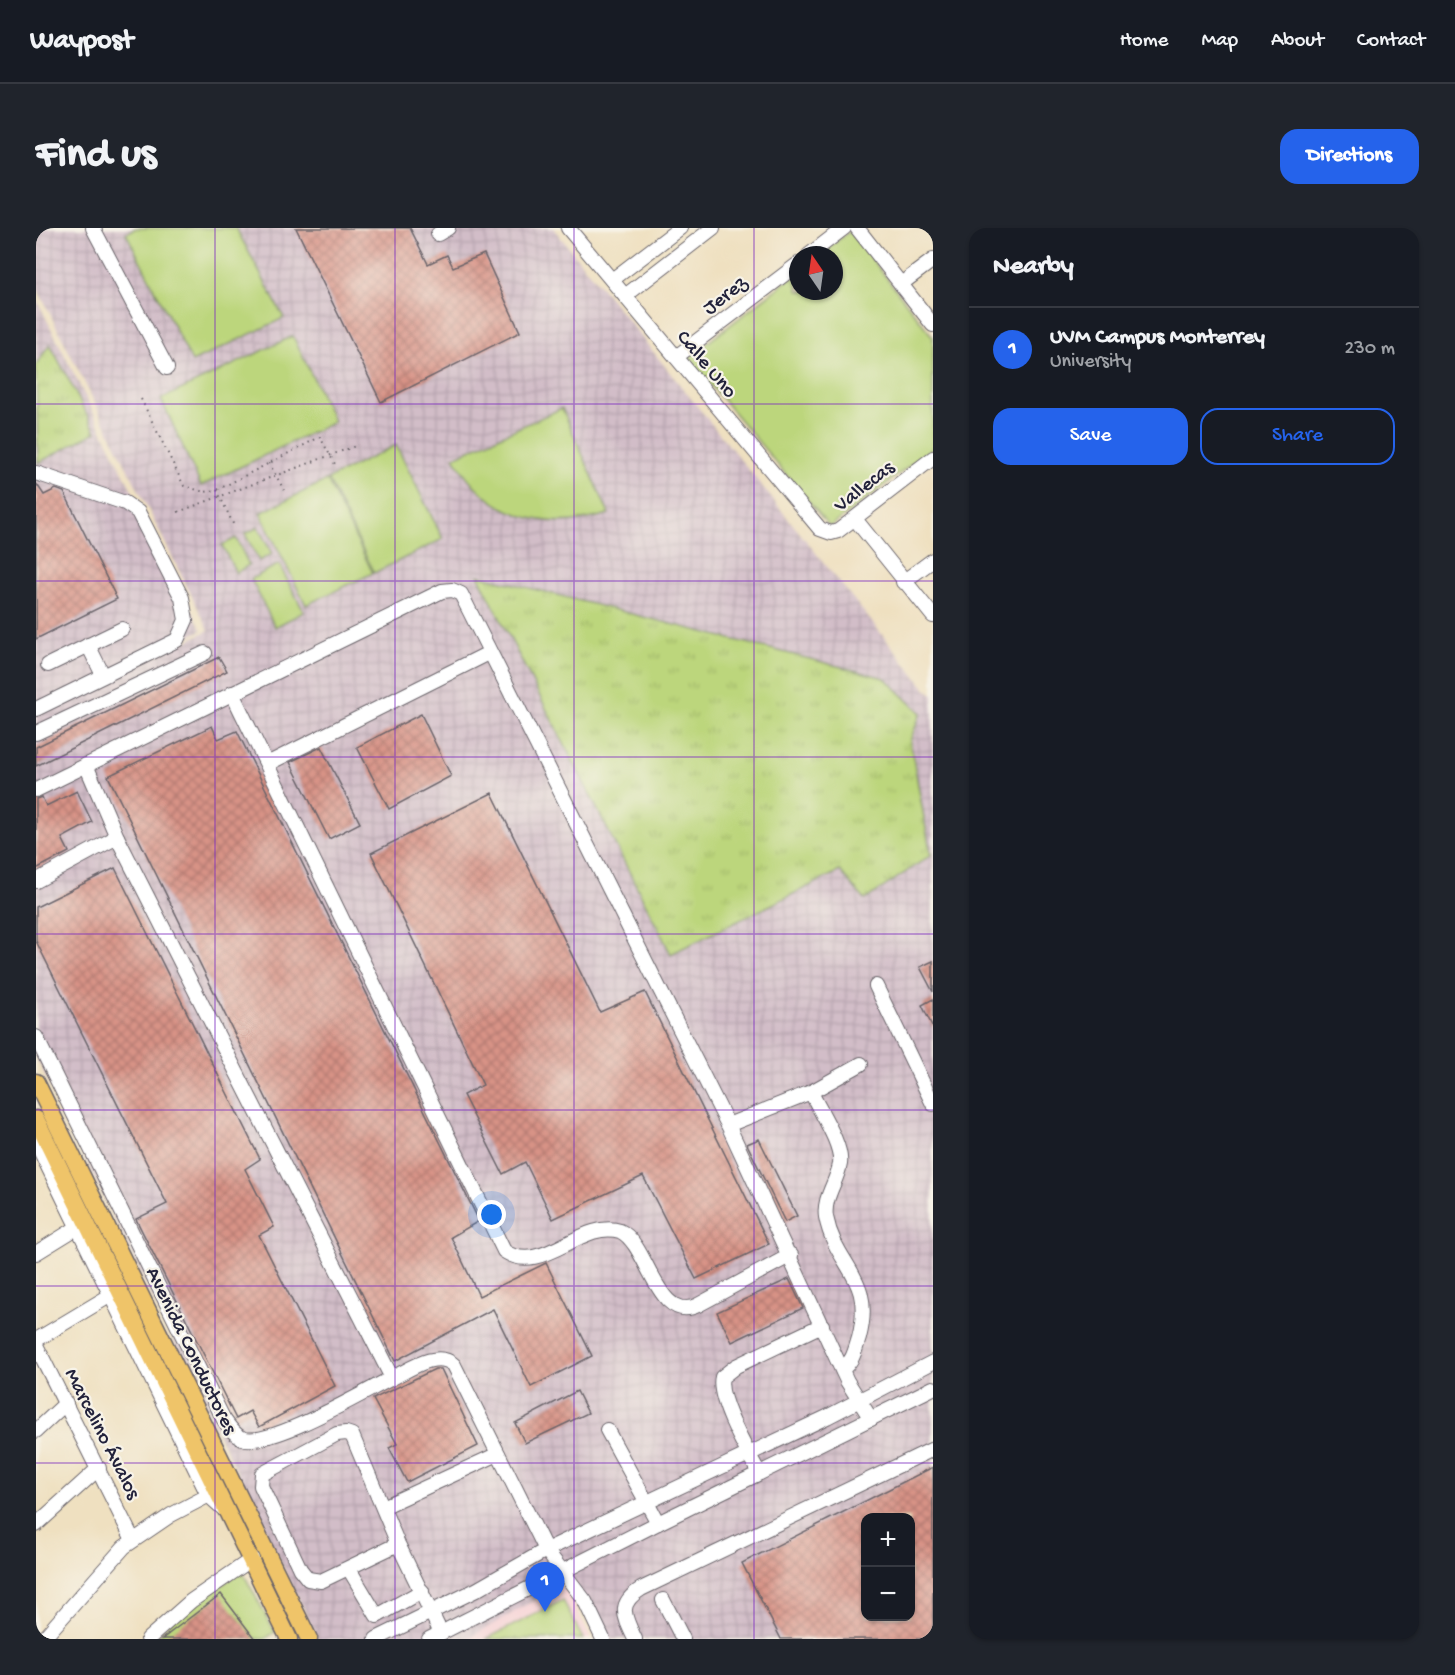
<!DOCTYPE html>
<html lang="en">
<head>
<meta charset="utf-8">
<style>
  body { margin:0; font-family:"Gochi Hand",sans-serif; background:#20242c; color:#f1f3f6 }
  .controls { position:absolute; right:18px; bottom:18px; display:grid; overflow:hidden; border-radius:12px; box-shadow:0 2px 4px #0004 }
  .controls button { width:54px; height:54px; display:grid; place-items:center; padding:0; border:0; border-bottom:2px solid #363941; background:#171b24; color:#f1f3f6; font:30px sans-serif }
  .compass { position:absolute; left:753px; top:18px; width:54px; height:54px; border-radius:50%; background:#171b24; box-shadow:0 2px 4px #0004; rotate:347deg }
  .you { position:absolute; left:456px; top:987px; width:21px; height:21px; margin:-15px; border:4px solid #fff; border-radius:50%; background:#1a73e8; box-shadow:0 0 0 9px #1a73e833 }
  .badge { display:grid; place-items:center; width:39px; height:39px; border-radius:50%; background:#2563eb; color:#fff; font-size:20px; font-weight:700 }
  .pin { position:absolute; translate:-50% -50px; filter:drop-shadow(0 2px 3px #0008) }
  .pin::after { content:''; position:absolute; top:32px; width:21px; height:18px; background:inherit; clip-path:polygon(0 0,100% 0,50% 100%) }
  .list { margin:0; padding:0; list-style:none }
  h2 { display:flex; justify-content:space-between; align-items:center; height:78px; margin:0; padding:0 24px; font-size:26px }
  h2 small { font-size:20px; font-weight:400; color:#9ea1a6 }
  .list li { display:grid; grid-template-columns:39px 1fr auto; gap:18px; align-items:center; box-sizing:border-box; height:84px; padding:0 24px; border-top:2px solid #363941 }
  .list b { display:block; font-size:22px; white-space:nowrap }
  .list p { margin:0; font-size:20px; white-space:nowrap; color:#9ea1a6 }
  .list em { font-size:20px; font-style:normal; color:#9ea1a6 }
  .actions { display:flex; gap:12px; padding:18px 24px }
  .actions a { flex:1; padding:14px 0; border:2px solid #2563eb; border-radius:18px; text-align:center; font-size:21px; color:#2563eb }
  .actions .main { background:#2563eb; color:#fff }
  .map { position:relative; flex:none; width:897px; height:1411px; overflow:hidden; border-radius:18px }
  header { display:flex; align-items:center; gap:36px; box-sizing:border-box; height:84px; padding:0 30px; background:#171b24; border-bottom:2px solid #363941 }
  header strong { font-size:28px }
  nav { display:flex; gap:33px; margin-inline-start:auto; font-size:21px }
  .intro { display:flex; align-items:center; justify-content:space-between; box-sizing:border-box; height:144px; padding:0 36px }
  h1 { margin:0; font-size:42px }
  .button { padding:15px 27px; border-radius:18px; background:#2563eb; color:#fff; font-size:21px; font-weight:700 }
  main { display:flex; gap:36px; padding:0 36px }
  aside { flex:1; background:#171b24; border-radius:18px; box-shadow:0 2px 4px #0004 }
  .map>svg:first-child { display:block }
</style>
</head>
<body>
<header>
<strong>Waypost</strong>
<nav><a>Home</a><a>Map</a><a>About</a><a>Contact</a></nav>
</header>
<div class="intro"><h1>Find us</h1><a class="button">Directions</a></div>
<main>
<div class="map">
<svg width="897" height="1411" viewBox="0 0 897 1411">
  <defs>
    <pattern id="industrial-grid" width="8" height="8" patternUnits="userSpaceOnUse" patternTransform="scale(1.5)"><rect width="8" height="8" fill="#d2bdc8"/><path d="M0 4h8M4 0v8" fill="none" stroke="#b4a2ad"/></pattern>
    <pattern id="grass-tufts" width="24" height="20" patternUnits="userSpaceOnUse" patternTransform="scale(1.5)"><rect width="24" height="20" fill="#bcd67b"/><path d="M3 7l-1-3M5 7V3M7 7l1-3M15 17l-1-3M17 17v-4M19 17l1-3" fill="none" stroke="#a1b76b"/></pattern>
    <pattern id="building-cross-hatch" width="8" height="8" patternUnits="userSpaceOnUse" patternTransform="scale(1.5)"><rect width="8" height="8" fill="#d89386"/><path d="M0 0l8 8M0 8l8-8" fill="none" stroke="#af786f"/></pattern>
  </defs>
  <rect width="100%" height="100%" fill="#f7f3e8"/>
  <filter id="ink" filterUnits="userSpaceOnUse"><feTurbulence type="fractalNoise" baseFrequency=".0167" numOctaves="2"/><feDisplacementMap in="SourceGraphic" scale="12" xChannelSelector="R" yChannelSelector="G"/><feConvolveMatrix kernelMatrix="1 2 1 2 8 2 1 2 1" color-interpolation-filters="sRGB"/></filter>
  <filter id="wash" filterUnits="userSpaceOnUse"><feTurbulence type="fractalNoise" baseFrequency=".008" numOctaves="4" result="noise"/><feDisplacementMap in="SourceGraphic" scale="24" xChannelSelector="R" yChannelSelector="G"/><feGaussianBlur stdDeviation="1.35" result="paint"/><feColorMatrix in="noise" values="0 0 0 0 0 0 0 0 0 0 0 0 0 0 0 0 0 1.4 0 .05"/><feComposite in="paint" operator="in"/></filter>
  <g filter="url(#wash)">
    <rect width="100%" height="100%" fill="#efe0c0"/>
    <path fill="#f7cfd4" d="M528 1357 555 1411H426Z"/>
    <g fill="url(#industrial-grid)" fill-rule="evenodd">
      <path d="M6 0H517L890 461 897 466V1411H566L529 1355 431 1411H282L0 829V487L173 402 0 58V9ZM830 1290H874V1388H830Z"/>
      <path d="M0 70 166 402 0 482Z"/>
    </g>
    <g fill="url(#grass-tufts)" stroke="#6f7c5b" stroke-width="1.5">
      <path d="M14 116 60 204 2 235 0 137Z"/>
      <path d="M442 347 849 450 885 485 874 513 895 627 829 672 804 643 635 726Z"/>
    </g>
    <g fill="#bcd67b" stroke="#6f7c5b" stroke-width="1.5">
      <path d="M100 0H200L248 90 156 134 90 5Z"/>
      <path d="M814 3 897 109V220L794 299 652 130 762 44V63H798V27H783Z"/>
      <path d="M257 108 298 194 165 258 125 171Z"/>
      <path d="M526 180 573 286C510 305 451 289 418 229Z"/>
      <path d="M360 217 407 311 338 345 292 251Z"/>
      <path d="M291 252 337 345 270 377 224 285Z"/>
      <path d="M222 299 236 326 223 333 209 306Z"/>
      <path d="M200 310 213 337 200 345 186 317Z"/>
      <path d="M243 336 268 384 239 399 215 351Z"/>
      <path d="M206 1343 239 1404 229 1411H121L136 1392Z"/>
      <path d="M527 1372 547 1411H450Z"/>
    </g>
    <g id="blocks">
      <g fill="url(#building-cross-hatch)" fill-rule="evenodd">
        <path d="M260 0H374L392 36 411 27 417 39 448 26 484 104 345 174Z"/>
        <path d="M0 255 8 267 20 261 28 264 81 371 0 411Z"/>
        <path d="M183 429 191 443 0 538V519Z"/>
        <path d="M385 486 415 548 353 581 321 519Z"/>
        <path d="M176 498 182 511 201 503 443 993 415 1009 443 1068 510 1035 556 1128 495 1159 457 1081 359 1133 72 548Z"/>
        <path d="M285 519 324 595 293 611 254 534Z"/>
        <path d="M41 563 56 594 26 610 33 624 0 641V571L6 569 10 578Z"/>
        <path d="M456 565 564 784 609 764 733 1016 660 1051 607 948 517 991 489 934 467 946 427 867 447 857 335 625Z"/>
        <path d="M79 640 224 931 209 941 238 999 223 1007 299 1158 223 1199 214 1183 200 1191 100 991 131 976 0 713V679Z"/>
        <path d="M897 733V764L884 739Z"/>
        <path d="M897 771V800L886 777Z"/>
        <path d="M723 911 761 988 749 994 711 916Z"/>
        <path d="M753 1051 767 1080 696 1114 681 1084Z"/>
        <path d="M399 1141H405L442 1218 371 1254 353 1220 361 1216 337 1171Z"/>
        <path d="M541 1163 552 1185 489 1215 479 1195Z"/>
        <path d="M897 1239V1411H745L706 1335ZM830 1290H874V1389H830Z"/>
        <path d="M185 1366 219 1411H126Z"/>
      </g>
    </g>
  </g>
  <g filter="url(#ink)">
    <use href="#blocks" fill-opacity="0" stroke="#6a646a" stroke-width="1.5"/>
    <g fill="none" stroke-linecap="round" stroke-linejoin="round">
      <g stroke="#6a646a" stroke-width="16">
        <g id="minor">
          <path d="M57 0 131 140"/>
          <path d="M532 0 784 301 795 305 802 303 897 230"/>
          <path d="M821 0 897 97"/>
          <path d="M402 6 412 0"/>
          <path d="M773 27 808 0"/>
          <path d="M576 52 644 0"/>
          <path d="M865 56 897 32"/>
          <path d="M589 68 677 0"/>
          <path d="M640 129 762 36"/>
          <path d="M0 245 89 275 102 284 146 370 150 392 141 412 0 481"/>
          <path d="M819 291 897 388"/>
          <path d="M867 354 897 332"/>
          <path d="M52 417 67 447"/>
          <path d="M12 437 86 401"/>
          <path d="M196 465 468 1023C506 1049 545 991 584 1003 613 1016 620 1097 662 1077L755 1027"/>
          <path d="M0 505 169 425"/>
          <path d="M231 536 453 425"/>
          <path d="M50 537 81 609"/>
          <path d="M0 562 406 363 416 362 425 366 692 897 811 1153 835 1191"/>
          <path d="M0 653 81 609 356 1150C373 1142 401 1121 418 1137L510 1322 549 1373 567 1411"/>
          <path d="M840 758 897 876"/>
          <path d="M0 809 187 1190C192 1197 197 1206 206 1210 232 1221 328 1164 356 1150"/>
          <path d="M775 864 825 836"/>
          <path d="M692 897 775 864C783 882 807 917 804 936 801 954 787 970 790 989 800 1040 839 1048 823 1110 819 1122 817 1134 806 1141"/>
          <path d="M0 914 172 1267 191 1284"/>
          <path d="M0 1025 47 996"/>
          <path d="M0 1112 80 1064"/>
          <path d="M0 1117 97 1312"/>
          <path d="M571 1202 622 1295"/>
          <path d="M0 1203 30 1175"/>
          <path d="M723 1245C712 1225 680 1170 686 1149L700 1138 786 1097"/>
          <path d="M347 1279 462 1226"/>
          <path d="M0 1297 63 1240"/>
          <path d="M362 1316 285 1353 272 1351 264 1341 225 1258 226 1246 301 1206 310 1205 316 1207 362 1316 405 1405"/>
          <path d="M313 1341 341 1388 386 1363"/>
          <path d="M627 1372 647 1411"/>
          <path d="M7 1411 88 1319 135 1287 179 1264"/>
          <path d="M112 1411 155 1373 216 1331"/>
          <path d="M340 1411 440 1362 510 1322 791 1189 897 1134"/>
          <path d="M393 1411 622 1295 897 1160"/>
          <path d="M599 1411C588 1388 581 1376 605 1361L897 1221"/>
        </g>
      </g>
      <g stroke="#6a646a" stroke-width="19">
        <g id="major">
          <path d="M0 854 273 1411"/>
          <path d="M0 891 253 1411"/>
        </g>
      </g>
      <g stroke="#6a646a" stroke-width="2" stroke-dasharray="1.5 4.5" stroke-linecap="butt">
        <path d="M105 171 148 258 168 264 181 262 284 209 300 238"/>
        <path d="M233 235 248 262"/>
        <path d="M181 262 199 300"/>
        <path d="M142 284 322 217"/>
      </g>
      <use href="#minor" stroke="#fff" stroke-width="14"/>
      <use href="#major" stroke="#efc469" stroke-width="16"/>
    </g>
  </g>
  <path fill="none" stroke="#7b2cbf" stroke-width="1.5" stroke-opacity="0.55" d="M179 0V1411M359 0V1411M538 0V1411M718 0V1411M0 176H897M0 353H897M0 529H897M0 706H897M0 882H897M0 1058H897M0 1235H897"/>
  <g text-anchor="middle" stroke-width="4.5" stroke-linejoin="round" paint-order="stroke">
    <g font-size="21" fill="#22223b" stroke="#f7f3e8">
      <text transform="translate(688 66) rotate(-38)" y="7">Jerez</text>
      <text transform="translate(672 135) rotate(50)" y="7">Calle Uno</text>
      <text transform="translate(827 257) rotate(-38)" y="7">Vallecas</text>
      <text transform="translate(157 1122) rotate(64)" y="7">Avenida Conductores</text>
      <text transform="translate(68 1205) rotate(63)" y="7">Marcelino Ávalos</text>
    </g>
  </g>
</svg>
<div class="controls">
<button>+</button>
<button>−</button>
</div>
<svg class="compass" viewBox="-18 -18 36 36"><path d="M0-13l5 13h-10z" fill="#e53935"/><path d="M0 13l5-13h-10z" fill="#9ea1a6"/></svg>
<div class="you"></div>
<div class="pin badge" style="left:509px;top:1384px">1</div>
</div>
<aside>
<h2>Nearby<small></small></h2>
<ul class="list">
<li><span class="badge">1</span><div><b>UVM Campus Monterrey</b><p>University</p></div><em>230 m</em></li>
</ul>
<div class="actions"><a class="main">Save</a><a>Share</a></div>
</aside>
</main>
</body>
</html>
